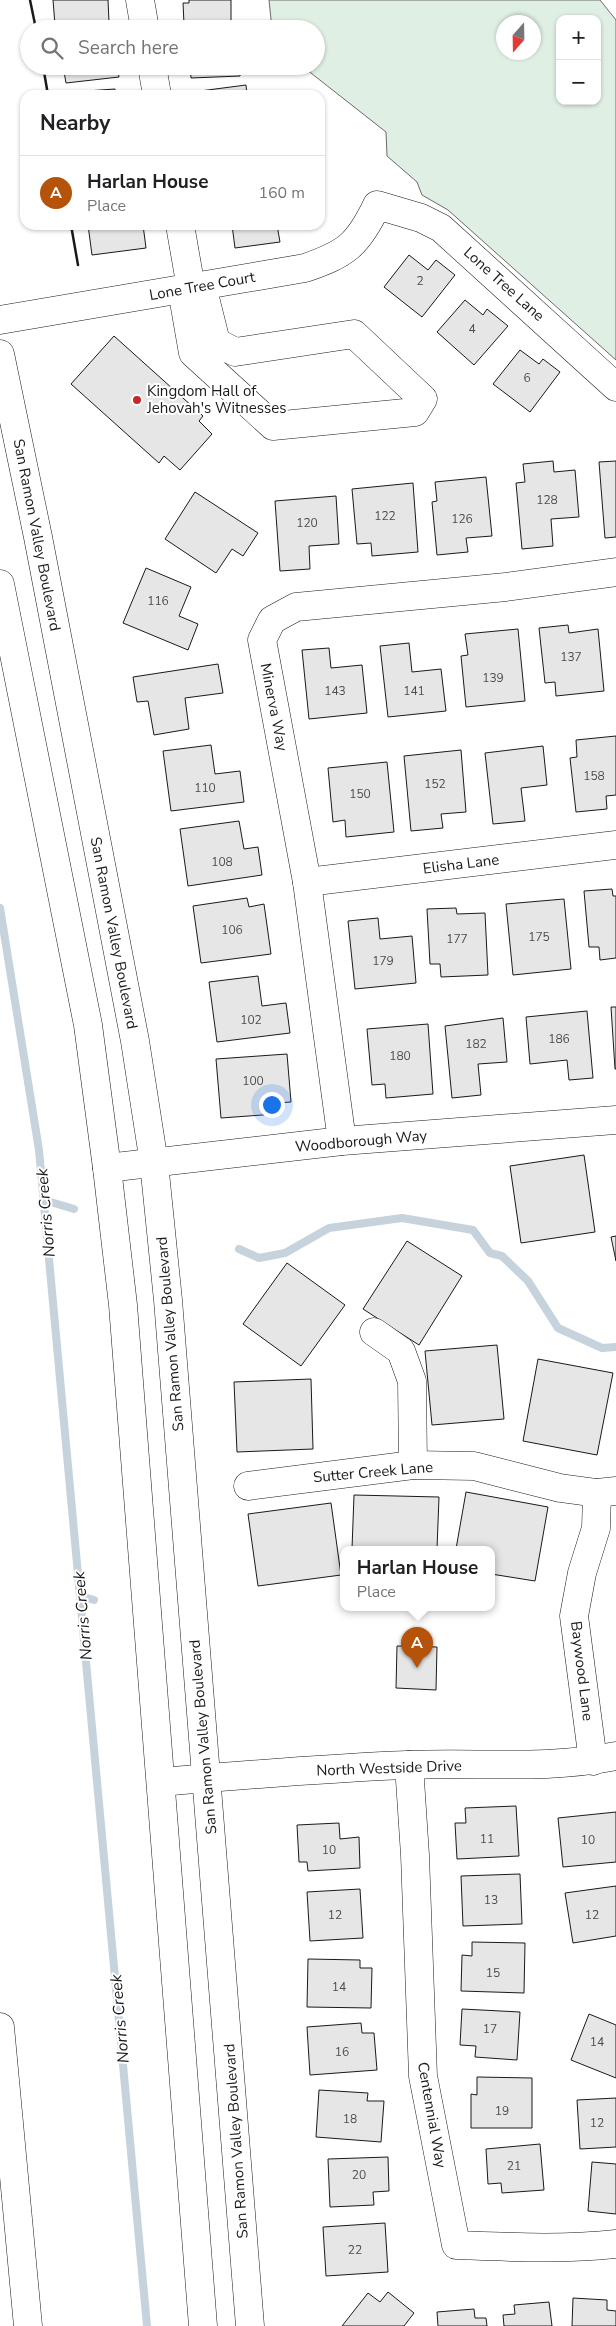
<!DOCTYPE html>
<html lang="en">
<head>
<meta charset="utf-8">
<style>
  body { margin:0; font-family:"Nunito Sans",sans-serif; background:#f6f6f6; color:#202124 }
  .controls { position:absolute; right:15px; top:15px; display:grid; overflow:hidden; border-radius:10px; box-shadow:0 1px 4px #0004 }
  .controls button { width:45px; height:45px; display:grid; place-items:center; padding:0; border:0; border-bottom:1px solid #e0e0e0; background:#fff; color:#202124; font:25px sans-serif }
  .compass { position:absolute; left:496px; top:15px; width:45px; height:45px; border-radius:50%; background:#fff; box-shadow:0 1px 4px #0004; rotate:200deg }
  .you { position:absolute; left:271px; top:1104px; width:18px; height:18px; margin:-12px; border:4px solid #fff; border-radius:50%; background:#1a73e8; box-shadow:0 0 0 8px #1a73e833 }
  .badge { display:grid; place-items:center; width:32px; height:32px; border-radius:50%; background:#b45309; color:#fff; font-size:16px; font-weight:700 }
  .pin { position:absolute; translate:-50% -41px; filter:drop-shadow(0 1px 2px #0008) }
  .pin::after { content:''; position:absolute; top:26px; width:18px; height:15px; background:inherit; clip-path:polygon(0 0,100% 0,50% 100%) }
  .popup { position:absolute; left:340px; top:1546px; width:155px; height:65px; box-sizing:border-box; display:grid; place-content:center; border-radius:10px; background:#fff; filter:drop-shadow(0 1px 4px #0005); font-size:16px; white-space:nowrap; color:#757577 }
  .popup b { font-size:19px; color:#202124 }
  .popup::after { content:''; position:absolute; left:50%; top:100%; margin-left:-10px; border:10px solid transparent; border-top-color:#fff }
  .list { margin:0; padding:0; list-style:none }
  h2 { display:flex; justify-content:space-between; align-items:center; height:65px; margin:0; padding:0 20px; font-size:21px }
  h2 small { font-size:16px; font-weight:400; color:#757577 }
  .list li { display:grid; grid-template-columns:32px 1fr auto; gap:15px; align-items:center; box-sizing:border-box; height:75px; padding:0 20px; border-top:1px solid #e0e0e0 }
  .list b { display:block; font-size:19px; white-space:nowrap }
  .list p { margin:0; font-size:16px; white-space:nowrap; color:#757577 }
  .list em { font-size:16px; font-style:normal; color:#757577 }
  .icon { flex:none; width:28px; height:28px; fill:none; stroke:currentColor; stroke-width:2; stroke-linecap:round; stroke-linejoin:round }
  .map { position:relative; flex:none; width:616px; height:2326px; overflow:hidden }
  .search { position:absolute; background:#fff; box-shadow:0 1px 4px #0004; left:20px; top:20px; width:305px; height:55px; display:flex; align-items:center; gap:12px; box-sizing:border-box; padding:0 18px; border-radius:28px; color:#757577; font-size:19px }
  .panel { position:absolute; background:#fff; box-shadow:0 1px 4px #0004; left:20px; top:90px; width:305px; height:140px; border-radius:15px }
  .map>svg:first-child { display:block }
</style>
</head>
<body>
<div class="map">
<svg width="616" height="2326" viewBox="0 0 616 2326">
  <rect width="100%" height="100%" fill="#fff"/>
  <path fill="#e0efe3" stroke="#6a6a6a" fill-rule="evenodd" d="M269 0H600L616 20V360L448 210 422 195 417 182 387 156 386 132 302 66H316V29H272ZM560 19H597V101H560ZM504 22H534V52H504Z"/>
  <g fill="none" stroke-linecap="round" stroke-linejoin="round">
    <g stroke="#c6d2dc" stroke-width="8">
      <path d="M0 908 39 1150 147 2326"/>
      <path d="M44 1200 74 1209"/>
      <path d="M239 1249 259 1258 285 1253 329 1228 402 1218 473 1230 490 1253 502 1256 528 1281 558 1328 602 1348 616 1347"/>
      <path d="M80 1596 94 1600"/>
    </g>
  </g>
  <g fill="#e6e6e6" stroke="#1a1a1a">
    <path d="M53 0H108L109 22 55 25Z"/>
    <path d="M189 0H231V23L184 24 183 3H189Z"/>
    <path d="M63 66H117L119 77 66 83Z"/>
    <path d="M190 66H240V76L191 78Z"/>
    <path d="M246 85 247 95H201L200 91Z"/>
    <path d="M115 89 116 95H72V92Z"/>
    <path d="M88 225H143L146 248 92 255Z"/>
    <path d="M232 225H277L280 242 235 248Z"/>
    <path d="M409 255 428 270 436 260 455 275 422 317 384 287Z"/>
    <path d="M465 300 483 315 487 309 508 326 474 365 437 332Z"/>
    <path d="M114 336 203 416 199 421 212 434 180 470 164 456 159 463 71 384Z"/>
    <path d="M520 350 539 364 543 359 560 372 530 412 493 384Z"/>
    <path d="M553 461 554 472 575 470 579 517 551 519 553 546 522 549 516 483 525 482 523 464Z"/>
    <path d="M616 461V537L605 538 599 462Z"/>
    <path d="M486 477 492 536 466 538 468 552 437 555 432 502 437 501 435 482Z"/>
    <path d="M413 483 418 552 372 556 371 543 357 544 352 489Z"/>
    <path d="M195 492 258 533 243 556 232 549 216 573 165 539Z"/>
    <path d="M336 496 339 544 309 546 310 569 280 571 275 501Z"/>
    <path d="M146 568 191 587 179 616 198 624 188 650 123 623Z"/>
    <path d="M568 625 569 633 598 629 604 691 556 696 555 682 545 683 539 628Z"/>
    <path d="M518 629 525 701 466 707 461 656 468 655 465 634Z"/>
    <path d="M409 643 412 672 441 669 446 711 388 717 380 646Z"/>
    <path d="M329 648 331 668 362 665 367 713 309 719 302 650Z"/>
    <path d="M218 664 223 693 185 698 189 729 154 735 148 701 137 702 133 677Z"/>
    <path d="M616 736V795L606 796 607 809 576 812 570 758 577 757 576 740Z"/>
    <path d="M211 745 215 774 240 771 244 802 171 811 163 751Z"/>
    <path d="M543 746 547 785 521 788 525 821 493 824 485 753Z"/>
    <path d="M461 750 466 812 441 814 443 828 411 831 404 756Z"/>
    <path d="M387 762 394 832 346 837 345 820 333 822 328 768Z"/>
    <path d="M239 821 244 849 258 847 262 875 188 886 180 829Z"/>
    <path d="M612 889 613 896H616V958L600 960 599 947H589L584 891Z"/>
    <path d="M247 898 249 907 264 904 271 954 201 963 193 906Z"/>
    <path d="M564 899 571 969 513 975 506 904Z"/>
    <path d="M456 908 457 914 485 913 488 975 441 977 440 964H430L427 909Z"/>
    <path d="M378 918 380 939 412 936 416 983 355 989 348 921Z"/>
    <path d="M258 976 262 1006 286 1003 290 1033 217 1042 209 982Z"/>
    <path d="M611 1007H616V1069H615Z"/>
    <path d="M587 1011 593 1078 569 1080 567 1060 530 1064 526 1017Z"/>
    <path d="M503 1018 507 1062 478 1064 481 1095 452 1098 445 1026Z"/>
    <path d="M428 1024 433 1094 386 1098 385 1084 372 1085 367 1029Z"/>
    <path d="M287 1054 291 1102 275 1103 276 1114 221 1118 216 1059Z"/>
    <path d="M584 1155 595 1232 521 1243 510 1166Z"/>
    <path d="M616 1236V1261L611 1237Z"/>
    <path d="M407 1241 462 1276 419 1345 363 1309Z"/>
    <path d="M287 1263 345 1305 301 1366 243 1324Z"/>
    <path d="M497 1345 504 1419 432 1425 425 1351Z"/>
    <path d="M538 1359 613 1373 597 1455 523 1441Z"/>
    <path d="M311 1379 313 1449 237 1452 234 1382Z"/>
    <path d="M466 1492 548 1507 535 1581 491 1574V1549H456Z"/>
    <path d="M354 1495 439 1497 437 1549H352Z"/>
    <path d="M331 1503 341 1575 258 1586 248 1514Z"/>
    <path d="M397 1646 437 1647 436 1690 396 1688Z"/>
    <path d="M516 1806 519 1856 457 1859 455 1823H466L465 1808Z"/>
    <path d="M616 1812V1862L563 1867 558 1818Z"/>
    <path d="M339 1823 340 1839 359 1837 360 1868 308 1871 307 1862H299L297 1825Z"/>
    <path d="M520 1874 522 1924 463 1926 461 1876Z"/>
    <path d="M616 1886V1936L573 1943 565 1893Z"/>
    <path d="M360 1889 363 1938 310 1941 307 1892Z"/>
    <path d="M472 1942 525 1943 524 1993 461 1991 462 1955 472 1956Z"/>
    <path d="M308 1959 360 1960V1968H372L371 2008 307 2007Z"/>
    <path d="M462 2009 520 2012 517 2060 475 2057 476 2046 460 2045Z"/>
    <path d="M589 2014 616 2025V2078L571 2060Z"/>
    <path d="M361 2023 362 2033H374L377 2070 310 2075 307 2027Z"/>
    <path d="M477 2077 532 2078V2128H471V2094L477 2095Z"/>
    <path d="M319 2090 368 2093 367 2101H384L381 2142 316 2137Z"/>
    <path d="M616 2098V2147L580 2149 577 2100Z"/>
    <path d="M540 2144 544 2190 502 2193 501 2183 488 2184 486 2149Z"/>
    <path d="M388 2157 389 2191 373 2192 374 2205 330 2207 328 2159Z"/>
    <path d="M592 2162 616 2164V2214L588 2211Z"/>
    <path d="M385 2223 388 2272 326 2276 323 2227Z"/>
    <path d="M388 2292 414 2313 404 2326H342L368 2293 380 2302Z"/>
    <path d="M573 2298 607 2300V2310L616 2311V2326H572Z"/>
    <path d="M549 2302 552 2326H504L503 2315 515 2314 514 2305Z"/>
    <path d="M474 2309 475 2318H486L487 2326H438L437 2312Z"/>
  </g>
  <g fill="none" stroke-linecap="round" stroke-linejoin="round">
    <g stroke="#1a1a1a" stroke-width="29">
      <g id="minor">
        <path d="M140 0 145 29"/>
        <path d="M152 66 157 95"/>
        <path d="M180 225 191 288"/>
        <path d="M182 290 193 353 273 426 415 412 423 399 354 334 235 352 216 342 202 286"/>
        <path d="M0 320 305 268C346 254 358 245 377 205L421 218 441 228 616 387"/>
        <path d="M307 882 616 845"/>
        <path d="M342 1141 307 882 262 640 272 620 296 607 506 587 616 572"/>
        <path d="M107 1168 342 1141 616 1120"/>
        <path d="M374 1332 401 1351 412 1381 413 1465"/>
        <path d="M248 1486 413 1465 474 1466 560 1488 597 1493 616 1491"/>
        <path d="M593 1761 574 1616 582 1573 596 1528 597 1493"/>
        <path d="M409 1765 415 1855 423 2076 456 2245C509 2247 563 2250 616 2244"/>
        <path d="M161 1782C243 1775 325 1768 408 1765 477 1762 547 1770 616 1756"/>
      </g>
    </g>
    <g stroke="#1a1a1a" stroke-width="29">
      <g id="major">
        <path d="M0 354 38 537 135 1041 154 1163 168 1300 250 2326"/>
        <path d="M0 584 88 1025 107 1168 123 1305 203 2326"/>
      </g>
    </g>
    <g stroke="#1a1a1a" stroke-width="29">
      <path id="highway" d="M0 2027 28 2326"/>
    </g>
    <use href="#minor" stroke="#fff" stroke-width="28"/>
    <use href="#major" stroke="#fff" stroke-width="28"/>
    <use href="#highway" stroke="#fff" stroke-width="28"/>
    <g stroke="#1a1a1a" stroke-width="2.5">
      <path d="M30 0 36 29"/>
      <path d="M43 66 48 95"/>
      <path d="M71 225 78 265"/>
    </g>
  </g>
  <circle fill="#c62828" stroke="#fff" stroke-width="2" cx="137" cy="400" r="5"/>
  <g text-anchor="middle" stroke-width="4" stroke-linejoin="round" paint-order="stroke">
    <g font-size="12" fill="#4d4d4d">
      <text x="420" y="285">2</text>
      <text x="472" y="333">4</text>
      <text x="527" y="382">6</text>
      <text x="547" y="504">128</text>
      <text x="385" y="520">122</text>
      <text x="462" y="523">126</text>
      <text x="307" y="527">120</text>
      <text x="158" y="605">116</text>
      <text x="571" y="661">137</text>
      <text x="493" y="682">139</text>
      <text x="335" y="695">143</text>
      <text x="414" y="695">141</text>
      <text x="594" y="780">158</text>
      <text x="435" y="788">152</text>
      <text x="205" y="792">110</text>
      <text x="360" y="798">150</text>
      <text x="222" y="866">108</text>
      <text x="232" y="934">106</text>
      <text x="539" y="941">175</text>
      <text x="457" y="943">177</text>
      <text x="383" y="965">179</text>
      <text x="251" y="1024">102</text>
      <text x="559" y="1043">186</text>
      <text x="476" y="1048">182</text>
      <text x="400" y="1060">180</text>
      <text x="253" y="1085">100</text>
      <text x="487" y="1843">11</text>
      <text x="588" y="1844">10</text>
      <text x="329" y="1854">10</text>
      <text x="491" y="1904">13</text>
      <text x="335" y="1919">12</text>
      <text x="592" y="1919">12</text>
      <text x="493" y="1977">15</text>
      <text x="339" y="1991">14</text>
      <text x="490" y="2033">17</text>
      <text x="597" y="2046">14</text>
      <text x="342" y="2056">16</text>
      <text x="502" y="2115">19</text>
      <text x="350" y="2123">18</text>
      <text x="597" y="2127">12</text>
      <text x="514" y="2170">21</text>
      <text x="359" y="2179">20</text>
      <text x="355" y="2254">22</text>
    </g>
    <g font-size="15" fill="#1a1a1a" stroke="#fff">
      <text transform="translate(504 284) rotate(42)" y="5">Lone Tree Lane</text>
      <text transform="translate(202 286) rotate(-10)" y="5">Lone Tree Court</text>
      <text transform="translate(37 535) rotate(79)" y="5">San Ramon Valley Boulevard</text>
      <text transform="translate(274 707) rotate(79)" y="5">Minerva Way</text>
      <text transform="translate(461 864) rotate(-7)" y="5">Elisha Lane</text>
      <text transform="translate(114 933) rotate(79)" y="5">San Ramon Valley Boulevard</text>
      <text transform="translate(361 1141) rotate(-5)" y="5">Woodborough Way</text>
      <text transform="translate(170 1334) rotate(-95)" y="5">San Ramon Valley Boulevard</text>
      <text transform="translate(373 1472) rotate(-5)" y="5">Sutter Creek Lane</text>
      <text transform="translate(582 1671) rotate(83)" y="5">Baywood Lane</text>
      <text transform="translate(203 1737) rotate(-95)" y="5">San Ramon Valley Boulevard</text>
      <text transform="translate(389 1768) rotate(-2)" y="5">North Westside Drive</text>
      <text transform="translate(432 2115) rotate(80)" y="5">Centennial Way</text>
      <text transform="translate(236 2141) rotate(-94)" y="5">San Ramon Valley Boulevard</text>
    </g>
    <g font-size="15" fill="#1a1a1a" stroke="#fff" text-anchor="start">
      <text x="147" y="396">Kingdom Hall of<tspan x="147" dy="17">Jehovah's Witnesses</tspan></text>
    </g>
    <g font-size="16" font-style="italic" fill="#1a1a1a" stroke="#fff">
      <text transform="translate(45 1213) rotate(-95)" y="6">Norris Creek</text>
      <text transform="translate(82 1616) rotate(-95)" y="6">Norris Creek</text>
      <text transform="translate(119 2019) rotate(-95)" y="6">Norris Creek</text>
    </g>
  </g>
</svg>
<div class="controls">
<button>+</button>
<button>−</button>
</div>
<svg class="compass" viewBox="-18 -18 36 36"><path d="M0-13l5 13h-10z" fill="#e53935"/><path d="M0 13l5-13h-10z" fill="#757577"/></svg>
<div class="you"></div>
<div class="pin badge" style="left:417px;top:1668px">A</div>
<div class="popup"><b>Harlan House</b>Place</div>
<div class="search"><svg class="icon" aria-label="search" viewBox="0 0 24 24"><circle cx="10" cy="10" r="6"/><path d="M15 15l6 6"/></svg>Search here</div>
<section class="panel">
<h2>Nearby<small></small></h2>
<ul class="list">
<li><span class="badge">A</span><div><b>Harlan House</b><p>Place</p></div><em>160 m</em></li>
</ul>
</section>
</div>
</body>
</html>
